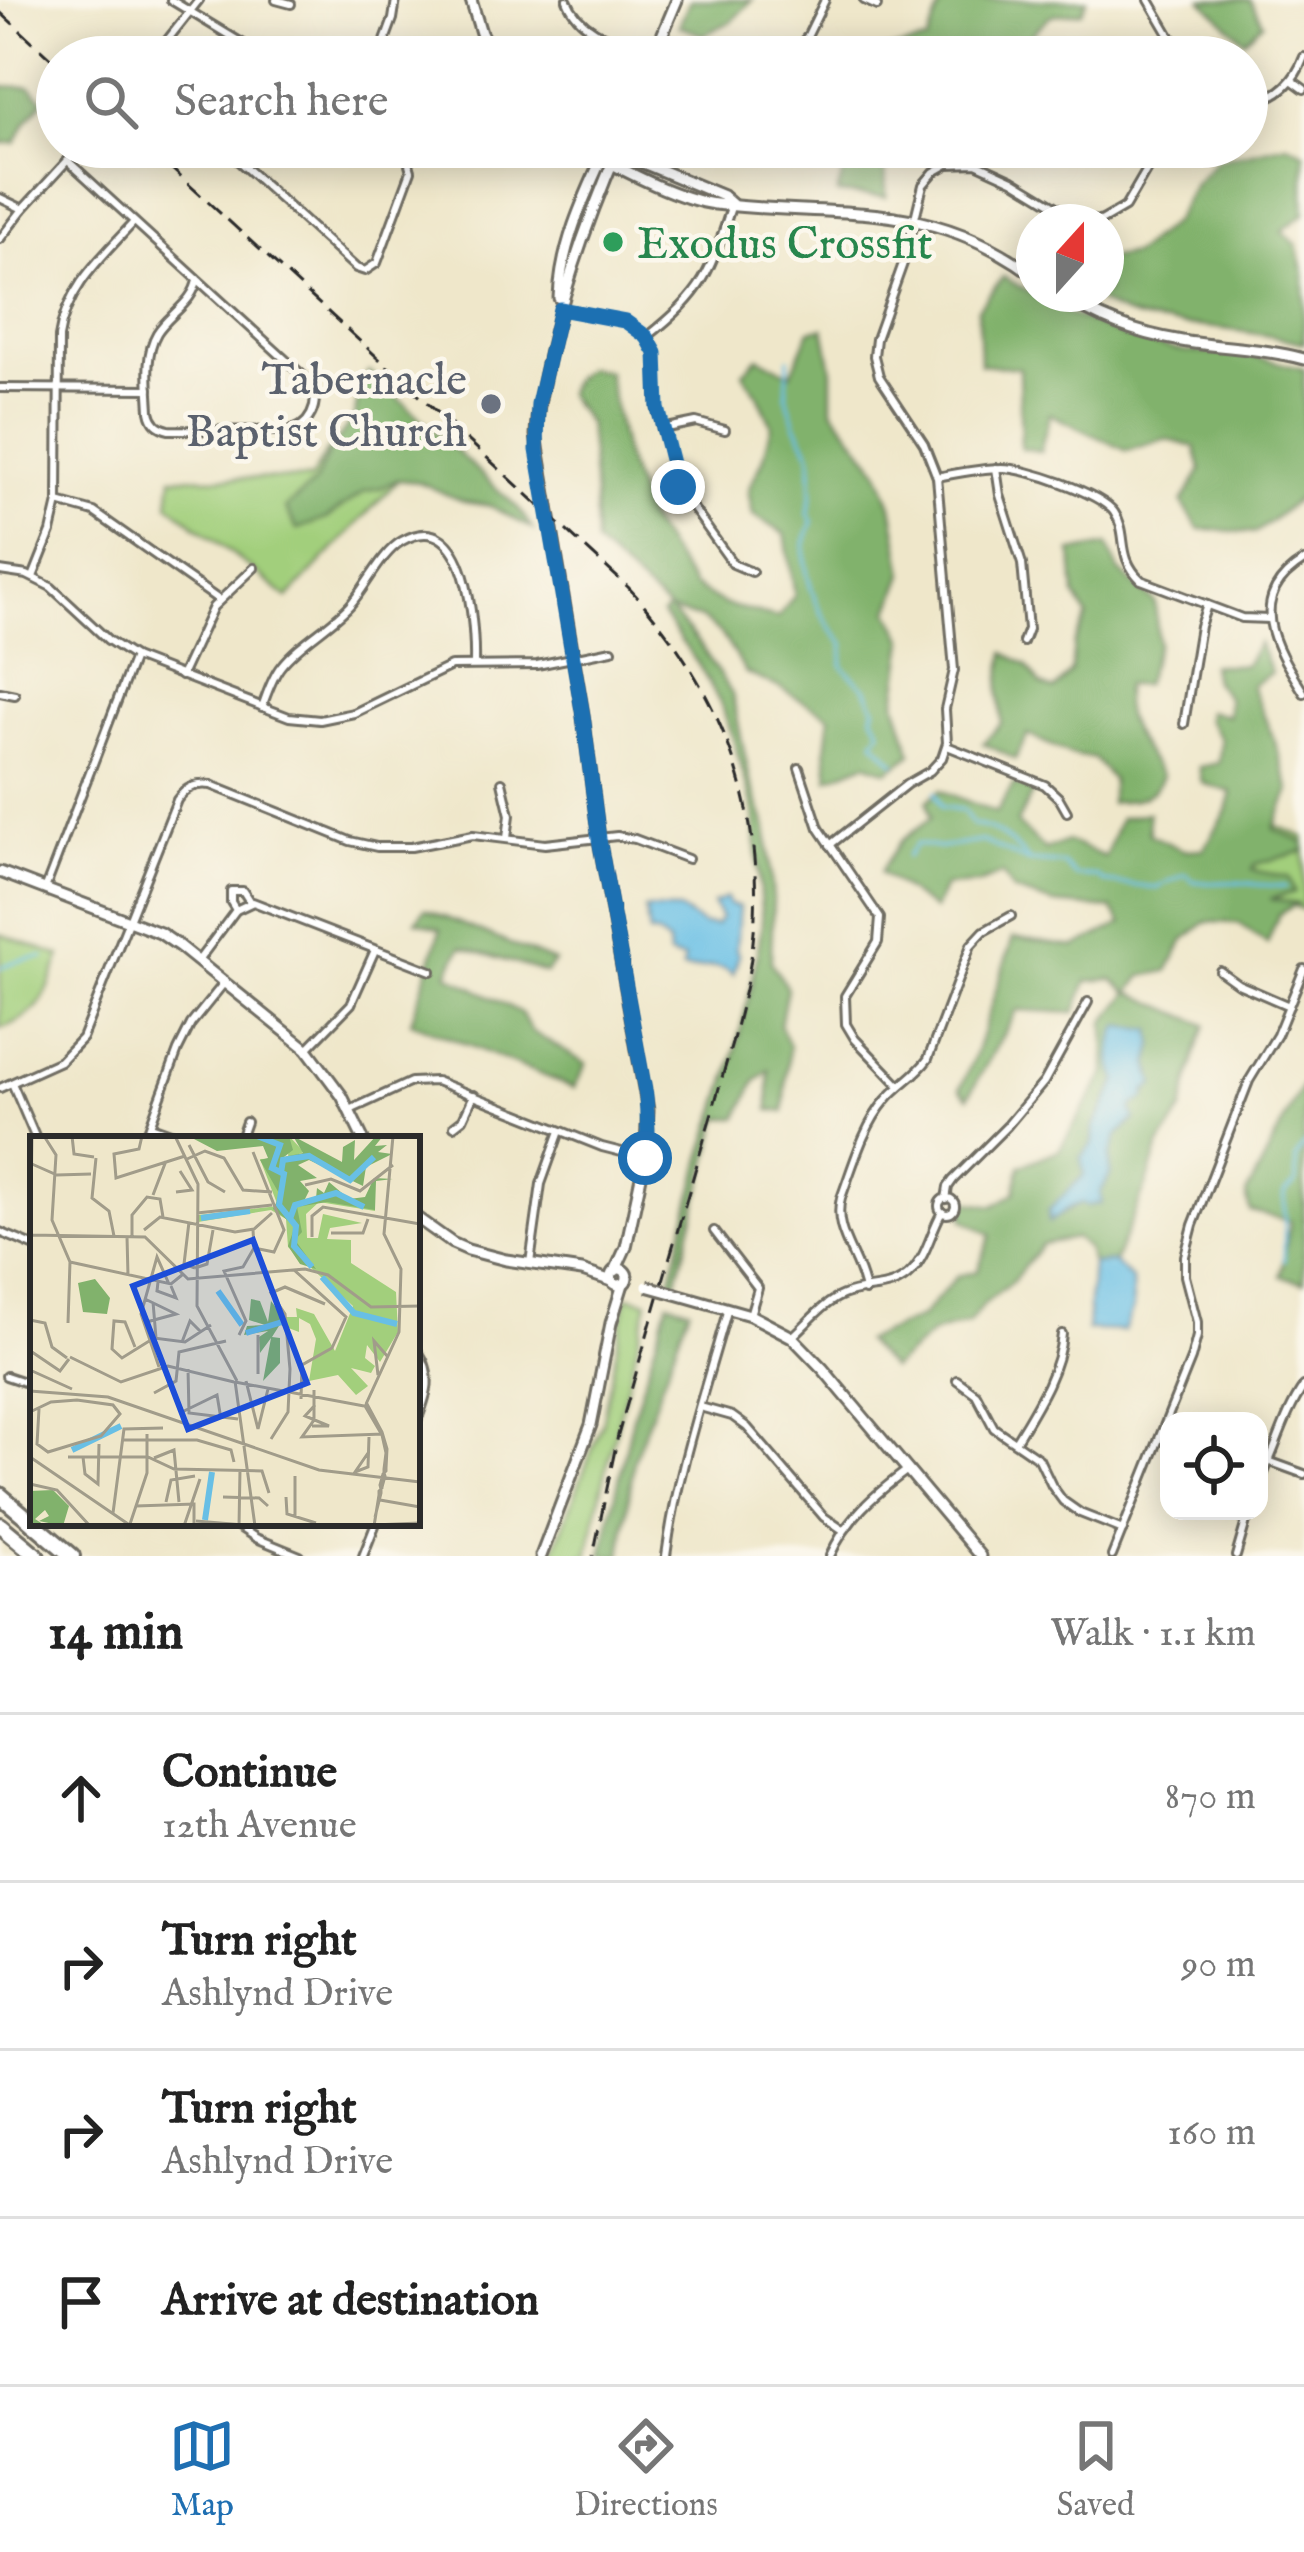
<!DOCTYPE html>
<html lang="en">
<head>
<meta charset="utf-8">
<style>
  body { margin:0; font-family:"IM FELL English",serif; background:#f6f6f6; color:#222 }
  .controls { position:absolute; right:36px; bottom:36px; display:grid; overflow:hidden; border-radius:24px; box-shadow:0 6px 30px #0003 }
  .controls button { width:108px; height:108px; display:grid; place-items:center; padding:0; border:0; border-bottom:3px solid #e0e0e0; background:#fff; color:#222; font:60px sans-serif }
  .compass { position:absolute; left:1016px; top:204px; width:108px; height:108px; border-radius:50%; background:#fff; box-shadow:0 6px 30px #0003; rotate:21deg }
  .stop { position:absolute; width:36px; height:36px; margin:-27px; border:9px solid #1f6fb2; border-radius:50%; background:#fff }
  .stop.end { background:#1f6fb2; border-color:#fff; box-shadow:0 3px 12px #0008 }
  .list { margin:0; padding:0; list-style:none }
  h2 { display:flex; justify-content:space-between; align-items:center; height:156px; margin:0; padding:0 48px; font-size:51px }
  h2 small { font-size:39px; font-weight:400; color:#767676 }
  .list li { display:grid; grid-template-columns:78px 1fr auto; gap:36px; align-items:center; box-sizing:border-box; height:168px; padding:0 48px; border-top:3px solid #e0e0e0 }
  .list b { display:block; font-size:45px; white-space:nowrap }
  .list p { margin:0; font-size:39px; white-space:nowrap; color:#767676 }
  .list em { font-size:39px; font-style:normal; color:#767676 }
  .icon { flex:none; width:66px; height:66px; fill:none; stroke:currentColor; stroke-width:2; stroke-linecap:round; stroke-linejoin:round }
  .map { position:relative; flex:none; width:1304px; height:1556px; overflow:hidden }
  .search { position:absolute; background:#fff; box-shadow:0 6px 30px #0003; left:36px; right:36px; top:36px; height:132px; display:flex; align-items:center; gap:30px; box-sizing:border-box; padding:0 42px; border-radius:66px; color:#767676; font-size:45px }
  .sheet { height:828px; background:#fff }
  nav { display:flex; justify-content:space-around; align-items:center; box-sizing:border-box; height:168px; border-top:3px solid #e0e0e0; background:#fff; font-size:33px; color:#767676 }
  nav a { display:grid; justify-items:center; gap:6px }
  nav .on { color:#1f6fb2 }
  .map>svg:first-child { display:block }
</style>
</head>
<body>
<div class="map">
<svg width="1304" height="1556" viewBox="0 0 1304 1556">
  <rect width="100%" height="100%" fill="#fbf7ec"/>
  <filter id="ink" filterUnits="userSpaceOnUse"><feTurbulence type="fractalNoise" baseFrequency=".00833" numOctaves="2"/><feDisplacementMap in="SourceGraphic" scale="24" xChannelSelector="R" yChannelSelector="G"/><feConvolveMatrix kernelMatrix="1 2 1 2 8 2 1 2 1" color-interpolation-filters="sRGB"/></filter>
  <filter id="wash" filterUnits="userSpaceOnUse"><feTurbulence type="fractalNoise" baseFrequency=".004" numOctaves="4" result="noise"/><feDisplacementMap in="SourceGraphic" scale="48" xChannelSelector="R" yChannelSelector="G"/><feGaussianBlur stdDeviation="2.7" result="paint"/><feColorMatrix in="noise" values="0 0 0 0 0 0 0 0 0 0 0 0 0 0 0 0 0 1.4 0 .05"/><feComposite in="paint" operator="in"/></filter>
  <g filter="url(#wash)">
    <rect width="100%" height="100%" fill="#efe7ca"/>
    <g fill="#a2cf7c" stroke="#667d54" stroke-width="3">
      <path d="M327 450 399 479 288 598 169 504 172 477 311 479Z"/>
      <path d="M1267 822 1304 837V910L1284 902 1266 899 1242 884Z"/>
      <path d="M0 934 61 956C44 998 45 1012 0 1029Z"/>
      <path d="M627 1296 648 1301 601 1491 588 1556H552L602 1423Z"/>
    </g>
    <g fill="#81b26c" stroke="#566e4c" stroke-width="3" fill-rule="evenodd">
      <path d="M690 0H752L732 21 703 35 679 26Z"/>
      <path d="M943 0H1087L1082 12 1051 15 1023 43 1020 57H864L862 55 927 42Z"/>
      <path d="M1202 0H1250L1263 23 1244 40Z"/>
      <path d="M0 86 30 87 44 100 26 122 16 143H0Z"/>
      <path d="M1287 144 1304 152V214L1282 231 1297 245 1304 275V343C1276 336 1246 332 1217 328 1170 323 1128 326 1088 294H1106V259L1134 254 1173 222 1194 184 1216 160Z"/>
      <path d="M871 147H895L885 154 886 197 837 193 846 165Z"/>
      <path d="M1003 277 1068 314 1125 337 1185 352 1244 354 1304 369V494L1256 533 1199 529 1182 503 1201 470 1195 447 1165 439 1127 451 1050 414 1040 451 1021 448 1019 368 980 364 978 308Z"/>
      <path d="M824 328 832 370V408L878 469 892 505 904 574 890 611 905 640 896 702 912 754 888 771 866 763 829 778 826 749 830 716 776 686 746 673 722 635 702 619 670 611 700 645 732 694 750 779 767 829 773 899 771 962 787 988 780 1026 789 1046 784 1112 769 1110V1070L756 1081 738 1118H720L676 1283 670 1281 702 1158 731 1067 752 984 762 924 754 811 732 735 721 705 698 664 662 615 668 609 595 544 594 493 588 424 566 394 574 378 586 368 607 371 624 454 647 518 693 586 723 604 778 618 795 595 785 534 753 515 748 490 763 460 772 425 759 397 743 372 758 357 791 374 810 330Z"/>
      <path d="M369 371 520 510 532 529 490 506 464 502 419 482 397 480 383 487 365 491 326 519 297 529 285 508 315 483 328 454 355 415 360 384Z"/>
      <path d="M1108 545 1119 571 1155 602 1158 643 1144 685H1125C1118 721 1142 748 1162 776 1154 800 1132 800 1110 803L1112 779 1093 758 1072 755 1028 735 1015 759 983 743 1002 723 999 689 1005 653 1027 665 1041 685 1054 690 1071 671 1074 644 1087 616 1075 596 1072 552Z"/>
      <path d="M1259 643 1271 673 1251 685 1275 742 1290 791 1274 829 1304 843V851L1256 864 1252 870 1288 877 1295 892 1270 899 1297 904 1279 914 1267 944 1239 923 1206 922 1184 940 1168 971 1142 976 1130 992 1206 1025 1196 1053 1182 1111 1159 1147 1147 1184 1114 1262 1092 1264 1087 1249 1075 1238 1042 1244 1013 1281 983 1305 969 1323 933 1333 891 1369 864 1341 921 1317 957 1276 977 1271 991 1235 963 1219 965 1201 994 1206 1015 1193 1020 1166 1059 1150 1106 1073 1105 1022 1129 993 1113 979 1087 981 1075 1013 1017 1010 968 1097 960 1089 975 1055 1013 938 1075 947 1122 924 1112 909 1054 904 1013 891 1002 874 978 884 944 886 934 910 880 872 901 841 931 818 927 801 940 790 996 813 1014 784 1034 790 1017 823 1045 850 1067 841 1105 857 1120 818 1148 813 1149 834 1183 850 1204 849 1227 811 1232 792 1202 783 1199 767 1219 763 1221 740 1207 720 1208 711 1228 716V699L1214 681 1211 665H1245ZM1120 1026 1154 1045 1149 1064 1153 1074 1146 1098 1133 1106 1131 1111 1135 1120 1118 1135 1110 1156V1175L1100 1193 1049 1221V1210L1084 1175 1093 1144 1094 1128 1118 1081C1112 1062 1110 1044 1120 1026Z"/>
      <path d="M425 909 554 962 546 973 461 947 448 974 521 1013 531 1031 586 1064 574 1088 411 1022 441 929 416 921Z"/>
      <path d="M1304 1083V1282L1281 1276 1290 1221 1250 1211 1246 1194C1268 1158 1283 1119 1304 1083Z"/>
      <path d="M668 1302 689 1308 634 1460 621 1556H602L633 1416Z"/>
    </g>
    <g fill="#68bfe5" stroke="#4a7588" stroke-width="3">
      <path d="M726 898 729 905 739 907 736 950 739 955 733 974C718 960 701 971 683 969L684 959 669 956 668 943 656 934H649L645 909 679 910 703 925H716L721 918 713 904Z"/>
      <path d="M1119 1026 1152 1030 1154 1045 1149 1064 1155 1085 1146 1092V1098L1133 1106 1132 1111 1135 1119 1118 1135 1110 1156V1175L1100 1193 1102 1203 1087 1206 1082 1203 1070 1207 1049 1222V1210L1084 1175 1081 1158 1093 1144 1094 1128 1118 1081C1109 1064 1111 1042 1119 1026Z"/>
      <path d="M1114 1262 1132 1280 1133 1308 1124 1331 1087 1330 1092 1264Z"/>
    </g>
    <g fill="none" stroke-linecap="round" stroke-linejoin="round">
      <g stroke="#68bfe5" stroke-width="3">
        <path d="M789 358 786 395 796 425 811 454 812 494 808 514 813 521C810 530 805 539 805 548 804 583 821 620 844 644L842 666 866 689 875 708 873 715 881 730 874 741 895 763"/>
        <path d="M935 792 942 807 963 810 973 825C997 827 1011 843 1028 859"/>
        <path d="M907 857 916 844 940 848 982 841 1026 861 1064 864 1076 876 1098 877 1103 882 1156 888 1186 874 1193 881 1209 883 1235 882 1286 887"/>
        <path d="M0 968C12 961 30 958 44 957"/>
        <path d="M1284 1261 1285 1193 1296 1183V1158L1304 1145"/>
      </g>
    </g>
  </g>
  <g filter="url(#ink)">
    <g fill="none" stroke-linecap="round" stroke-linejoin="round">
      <g stroke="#706d63" stroke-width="12">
        <g id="street">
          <path d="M171 0 265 57"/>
          <path d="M276 0 291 4"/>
          <path d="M567 0C580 34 622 43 652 56"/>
          <path d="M864 0 877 6"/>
          <path d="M1149 0 1170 36 1191 57"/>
          <path d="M154 57 199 0"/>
          <path d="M379 57 393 19 396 0"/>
          <path d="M789 57 807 37 825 0"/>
          <path d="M1293 81 1304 89"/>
          <path d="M1247 102C1276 100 1294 83 1304 57"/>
          <path d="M223 147 356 268 365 271 377 263 411 171 407 157 382 147"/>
          <path d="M1131 147 1151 159"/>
          <path d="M68 161 312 384C320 405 310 428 287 431L169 430C158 428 152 422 150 411 149 387 144 355 157 333 168 315 195 301 197 279"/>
          <path d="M0 198 23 209"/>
          <path d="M0 239 23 209 80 147"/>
          <path d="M560 309 625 321 647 337 656 353 657 408 678 487 733 564 752 572"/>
          <path d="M647 337C705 291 710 273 732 204"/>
          <path d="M0 388 149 389"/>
          <path d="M662 429 696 422 725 430"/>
          <path d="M996 468 1000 495 1022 564 1028 629 1023 642"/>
          <path d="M937 477C958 473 981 468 1002 468 1026 468 1100 493 1114 512 1130 535 1115 555 1141 580L1242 618 1269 619"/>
          <path d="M58 502 94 512 219 600"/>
          <path d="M1304 561C1243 598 1276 648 1304 693"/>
          <path d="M0 571 27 575 51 587 108 640 134 657 289 717 320 720 354 713 451 666 537 665 612 650"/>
          <path d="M33 577 51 532 58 502 59 337C66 288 102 257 134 222"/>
          <path d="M181 676 213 607 254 568"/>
          <path d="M0 692 15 695"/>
          <path d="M262 707C267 694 272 677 281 666 300 642 330 627 350 605 366 587 382 552 402 541 469 503 475 629 474 665"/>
          <path d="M1184 724 1200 626 1207 605"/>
          <path d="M947 746 1045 785 1059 798 1067 812"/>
          <path d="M799 768 819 828 880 918 878 942 845 996 846 1024 855 1039 899 1085"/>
          <path d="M502 782 510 815 507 838"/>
          <path d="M830 845 907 784 930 771 942 758 947 743 945 709 954 670 937 477 924 444 879 376 874 356 876 339 906 255 923 185 934 172 948 164 976 163 1013 180 1077 219 1101 221 1125 207 1160 147"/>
          <path d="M45 889 134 657"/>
          <path d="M236 910 231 902V891H243L250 902"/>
          <path d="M198 961 236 910 253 902 431 971"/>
          <path d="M1220 971 1238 984 1289 1006"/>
          <path d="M307 1049 351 1004 375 950"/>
          <path d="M12 1083 36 1139"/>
          <path d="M0 1088 60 1061 82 1038 177 800C186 787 196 783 211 785L350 841 377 847H411L473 835 545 844 617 836 635 839 688 859"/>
          <path d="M350 1110 411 1082 436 1081 602 1147 645 1158"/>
          <path d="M151 1126 187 1139"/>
          <path d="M454 1126 463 1119 474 1095"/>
          <path d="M145 1139 178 1050 191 1024 224 983"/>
          <path d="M240 1139 246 1122"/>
          <circle cx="947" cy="1206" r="8"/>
          <path d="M946 1199 948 1187 953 1180 1007 1126 1044 1082 1088 1002"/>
          <path d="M714 1231 758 1288 750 1315"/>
          <path d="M0 1232 33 1246"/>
          <path d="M530 1263 541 1184 560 1131"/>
          <path d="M865 1291C860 1257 832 1233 841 1198 853 1166 863 1127 886 1100 899 1084 916 1076 928 1059L971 945 984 931 1011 916"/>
          <path d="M792 1337C808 1323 823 1303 843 1295 867 1285 892 1293 912 1271 927 1255 931 1231 942 1212"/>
          <path d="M417 1350C435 1375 427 1395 417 1421"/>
          <path d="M6 1376 24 1382 33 1381"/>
          <path d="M957 1380 976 1394 994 1428 1039 1459 1052 1486 1063 1501 1080 1513 1123 1530"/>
          <path d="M700 1407 732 1416 747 1427 824 1517 843 1530"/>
          <path d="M1015 1442C1034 1410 1059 1373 1062 1334"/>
          <path d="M1271 1462 1304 1474"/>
          <path d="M1259 1483C1276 1451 1283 1416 1304 1386"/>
          <path d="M233 1523 256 1538 300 1556"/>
          <path d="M363 1556 376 1523"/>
          <path d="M666 1556C677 1471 705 1390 728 1308"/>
          <path d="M830 1556C847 1518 874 1495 906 1471"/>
          <path d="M1112 1556 1191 1359 1197 1336V1322L1185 1276V1256L1193 1225 1249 1081 1277 1035 1304 969"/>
          <path d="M1236 1556 1249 1511"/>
        </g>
      </g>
      <g stroke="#706d63" stroke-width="15">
        <g id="secondary">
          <path d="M471 0 481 33 493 57"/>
          <path d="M653 57 677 0"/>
          <path d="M579 147C616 166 675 199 715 204 836 218 928 196 1034 275"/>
          <path d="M612 150 723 196 732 204"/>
          <path d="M1060 294C1097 319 1139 334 1182 341 1223 348 1264 348 1304 359"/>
          <path d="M559 298C561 244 585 195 607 147"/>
          <path d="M0 872 160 933 179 946 307 1049 342 1096 363 1139"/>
          <path d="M417 1218 452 1243 468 1250 506 1260 582 1271 612 1281"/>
          <circle cx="619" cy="1277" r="8"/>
          <path d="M615 1271 626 1247 645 1158 648 1110 599 839 583 715 536 435C537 406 544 379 550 351 566 280 590 214 619 147"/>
          <path d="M676 1294 750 1315 792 1337 823 1369 980 1556"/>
          <path d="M541 1556 591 1425 611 1323 623 1284"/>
        </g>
      </g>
      <g stroke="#706d63" stroke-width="20">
        <g id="highway">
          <path d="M0 1495 33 1523"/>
          <path d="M33 1523 72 1556"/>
          <path d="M0 1525 37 1556"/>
        </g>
      </g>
      <use href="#street" stroke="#fff" stroke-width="6"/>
      <use href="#secondary" stroke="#fff" stroke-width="9"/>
      <use href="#highway" stroke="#fff" stroke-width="14"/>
      <g stroke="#2b2b2b" stroke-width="3" stroke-dasharray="18 9" stroke-linecap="butt">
        <path d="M0 12 57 64"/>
        <path d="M148 147 628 587C724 690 771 817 751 958 747 986 739 1013 733 1040L618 1435 593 1556"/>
      </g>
      <g stroke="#706d63" stroke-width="15" stroke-linecap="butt">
        <path id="secondary-bridge" d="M647 1286 676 1294"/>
      </g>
      <use href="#secondary-bridge" stroke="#fff" stroke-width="9"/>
    </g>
  </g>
  <g fill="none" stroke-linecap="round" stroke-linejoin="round" filter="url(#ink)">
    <path stroke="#1f6fb2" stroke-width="15" d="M645 1158 648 1130 646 1096 599 839 583 716 537 450 538 404 560 309 625 321 647 337 656 353 658 408 678 487"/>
  </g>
  <circle fill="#2e9e5b" stroke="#fbf7ec" stroke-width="4.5" cx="613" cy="242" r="12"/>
  <circle fill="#6b7280" stroke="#fbf7ec" stroke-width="4.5" cx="491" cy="404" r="12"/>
  <g text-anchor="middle" stroke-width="9" stroke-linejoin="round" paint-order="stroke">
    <g font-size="45" fill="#27864d" stroke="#fbf7ec" text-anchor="start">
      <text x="637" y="258">Exodus Crossfit</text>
    </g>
    <g font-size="45" fill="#5b616d" stroke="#fbf7ec" text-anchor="end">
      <text x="467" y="394">Tabernacle<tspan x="467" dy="52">Baptist Church</tspan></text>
    </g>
  </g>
  <g transform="translate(30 1136)">
    <rect width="390" height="390" fill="#efe7ca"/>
    <path d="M259 0 274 16 261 21 267 64H345V75L289 66 276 78 277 102H288L293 78 332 87 300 92 297 103 321 104V127L366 156 368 196 350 226 337 209 335 222 345 230 341 237 321 232 338 250 326 259 308 239 279 245 286 203 280 188 269 182V196L248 188V181H267L266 172 284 178 305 215 323 170 258 111 256 83 241 74 168 86 169 79 248 70 230 23 258 22Z" fill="#a2cf7c"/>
    <path d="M259 0 263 14 254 21 273 17 263 0 312 26 313 11 325 4 324 24 346 0H353L345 10 357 9 348 16 362 18 336 31 333 50 279 24 268 29 287 42 270 45 279 55 275 63 286 62 287 52 294 57 299 46 319 63 335 61 344 42 363 43 346 45 345 74 297 66 267 71 272 96 265 104 286 133 270 128 258 110 265 90 243 73 250 59 230 24 238 22 233 10 187 15 164 3ZM65 143 80 162 77 178 53 176 48 147ZM221 163 230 165 238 186 241 165 254 182 242 201 250 202V227L233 245 241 202 230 217 229 201 238 195 214 199 217 190 235 189 219 184ZM23 354 39 370 33 390 9 385 19 380 15 374 5 383 16 390H0V355Z" fill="#81b26c"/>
    <path fill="none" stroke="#68bfe5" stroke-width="6" d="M227 0 250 9 242 32 254 38 249 69 266 90 264 110 282 131M251 37 253 24 279 20 320 44 344 21M171 82 220 75M260 83 265 69 306 57 334 71M292 141 324 177 367 188M188 155 212 189M216 197 252 186M42 314 91 290M175 384 182 336"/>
    <path fill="none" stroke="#a19c8a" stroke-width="3" d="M14 0 26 19 22 84 40 126 38 187M42 0 44 18 64 21M112 0 109 13 84 18 86 42 155 20M145 0 168 48 167 170 207 245M159 9 178 46 195 56M223 16 254 94 244 116 224 112M66 22 62 62 79 75 84 100M157 23 175 15 194 22 213 54 242 56M2 28 27 39 61 38M275 49 301 43 330 55 363 29M146 56 162 54 150 35M123 59 136 25M167 77 242 69M159 86 154 128 165 132M114 94 130 81 205 96 224 93 242 77M301 97H333L338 83M1 99 115 101 158 143 275 133 298 139 341 171 390 170M97 101 98 139M102 101V79L117 61 130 63 133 81M282 101V80L293 71 390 88M40 126 141 148 152 139M165 132 177 128 183 94M264 134 316 181 302 212 272 229 271 263M0 135 2 0M128 146 127 155 146 162 141 150M123 166 126 202M0 184 15 187 22 211 37 222M113 187 146 178 115 163M209 199 216 185 194 135 213 131 224 112 223 94M152 206 160 185 170 195M105 211 95 186 84 185 82 213 92 222 124 202 155 206 181 189M2 216 30 235 39 223M40 221 91 246 138 230 204 246M129 231 111 178 127 121 139 148M158 233 159 277 208 283M0 234 42 253M228 238V199M348 239 344 205 358 221M205 245 225 390M216 245 228 293 238 253M205 246 334 270M284 254V284L272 301 353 298M0 255 78 261 289 334 390 346M124 257 146 245 149 216 196 205M336 268 369 196 371 133 354 98 363 0M0 276 21 266 47 264 83 269 90 278 71 300 18 316 7 308 9 273M152 276 187 259 191 283M282 290H299L275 280 285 269M241 303 258 276 260 233 255 178 241 157 255 151 295 168M93 304H167L201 314 204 326M338 317 325 336 338 331 339 301M0 321 101 390M38 321H118L144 333 232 335 239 357M53 321 55 338 68 348 69 308M124 322 144 314 149 366M0 348 27 354 60 390M193 361 229 362 238 370M256 361 257 378 286 387M350 364 390 371M136 366 141 344 165 340M106 370 164 368V390M83 377 94 293 133 292M265 382V340M166 385 227 390M100 388 117 337V298M344 389 389 387M154 390 170 343M209 390 210 334M344 390 349 359V355L352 352V351L355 340 354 337V333L356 317 352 299 335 270 337 268 352 296 357 313 356 332V335L353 338 352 342 350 349 351 353V357L345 381"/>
    <path fill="#1d4ed8" fill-opacity="0.15" stroke="#1d4ed8" stroke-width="6" d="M223 104 277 247 158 293 103 150Z"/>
    <rect width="390" height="390" fill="none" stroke="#2b2b2b" stroke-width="6"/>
  </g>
</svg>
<div class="controls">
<button><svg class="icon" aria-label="locate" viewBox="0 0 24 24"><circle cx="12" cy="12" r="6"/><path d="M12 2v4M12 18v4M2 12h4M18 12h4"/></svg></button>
</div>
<svg class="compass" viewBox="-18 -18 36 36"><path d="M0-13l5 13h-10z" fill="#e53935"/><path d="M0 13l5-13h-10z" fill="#767676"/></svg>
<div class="stop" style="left:645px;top:1158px"></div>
<div class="stop end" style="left:678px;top:487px"></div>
<div class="search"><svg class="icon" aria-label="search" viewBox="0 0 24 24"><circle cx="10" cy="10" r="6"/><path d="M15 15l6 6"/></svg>Search here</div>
</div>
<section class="sheet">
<h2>14 min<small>Walk · 1.1 km</small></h2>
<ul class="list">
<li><svg class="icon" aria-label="ahead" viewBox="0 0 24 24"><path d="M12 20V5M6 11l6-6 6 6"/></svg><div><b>Continue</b><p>12th Avenue</p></div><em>870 m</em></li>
<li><svg class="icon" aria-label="right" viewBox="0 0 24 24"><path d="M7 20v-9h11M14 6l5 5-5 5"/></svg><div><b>Turn right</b><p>Ashlynd Drive</p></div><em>90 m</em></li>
<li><svg class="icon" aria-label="right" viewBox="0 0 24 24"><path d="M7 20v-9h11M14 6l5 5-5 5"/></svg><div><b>Turn right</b><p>Ashlynd Drive</p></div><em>160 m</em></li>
<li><svg class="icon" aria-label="arrive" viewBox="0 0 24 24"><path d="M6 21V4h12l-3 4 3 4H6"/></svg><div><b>Arrive at destination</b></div></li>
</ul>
</section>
<nav>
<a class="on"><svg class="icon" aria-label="map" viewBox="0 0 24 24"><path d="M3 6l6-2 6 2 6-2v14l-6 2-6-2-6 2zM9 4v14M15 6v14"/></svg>Map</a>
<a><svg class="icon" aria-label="directions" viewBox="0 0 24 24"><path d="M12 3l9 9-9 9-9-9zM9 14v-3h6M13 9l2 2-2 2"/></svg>Directions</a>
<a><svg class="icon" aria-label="saved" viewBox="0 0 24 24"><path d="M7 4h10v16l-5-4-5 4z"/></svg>Saved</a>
</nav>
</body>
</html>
